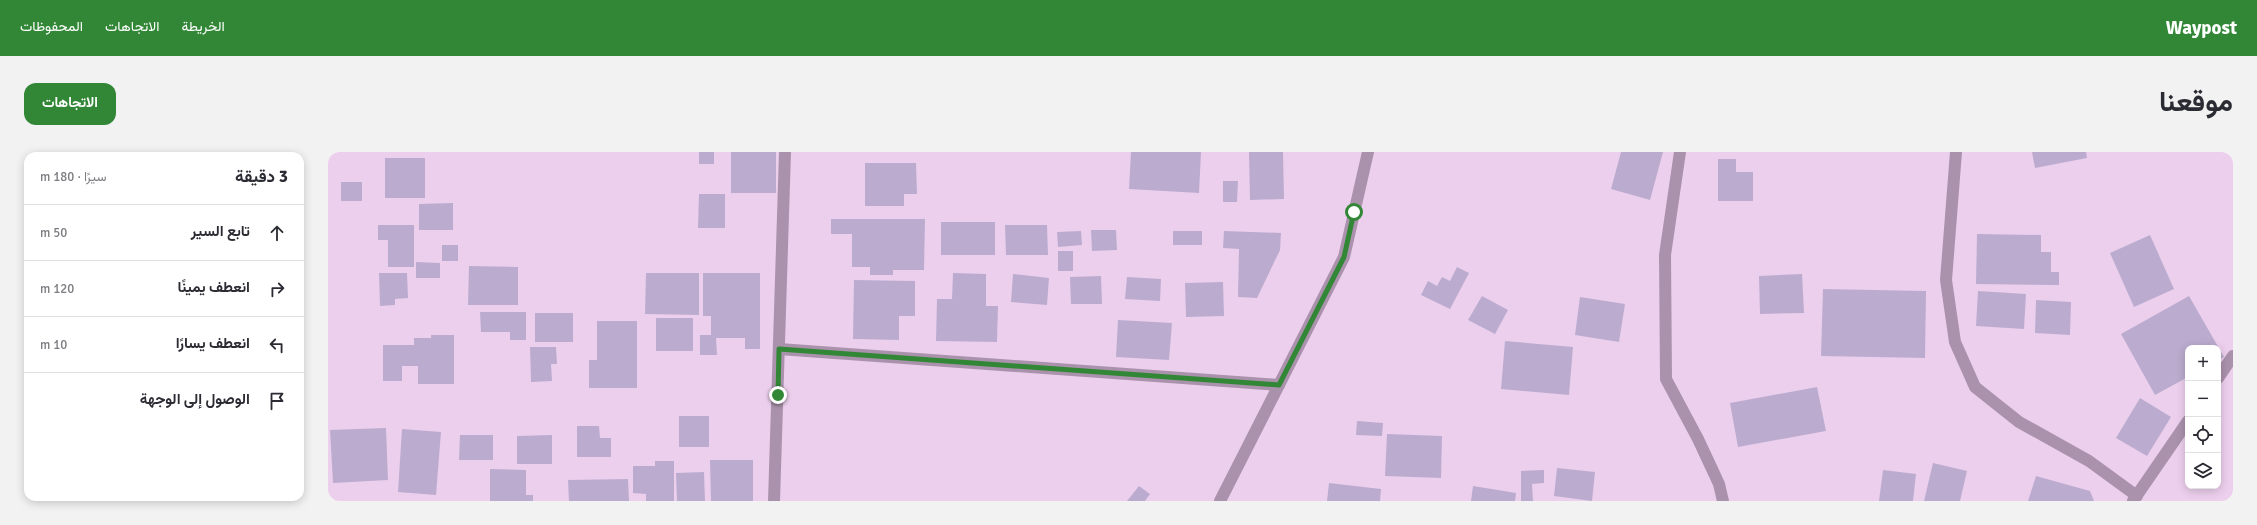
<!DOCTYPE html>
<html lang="ar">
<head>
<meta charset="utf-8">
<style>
  body { margin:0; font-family:Signika,Vazirmatn,sans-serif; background:#f2f2f3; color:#2b2b33; direction:rtl }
  .controls { position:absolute; right:12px; bottom:12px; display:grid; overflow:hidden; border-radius:8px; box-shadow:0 2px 10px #0003 }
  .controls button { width:36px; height:36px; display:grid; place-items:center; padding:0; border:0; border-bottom:1px solid #e1e1e2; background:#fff; color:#2b2b33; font:20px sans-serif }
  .stop { position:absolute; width:12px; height:12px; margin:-9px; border:3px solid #318736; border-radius:50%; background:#fff }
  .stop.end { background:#318736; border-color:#fff; box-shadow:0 1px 4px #0008 }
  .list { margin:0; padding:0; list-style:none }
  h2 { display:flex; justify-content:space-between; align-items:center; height:52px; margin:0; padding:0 16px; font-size:17px }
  h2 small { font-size:13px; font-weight:400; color:#7c7c81 }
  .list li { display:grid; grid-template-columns:26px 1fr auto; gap:12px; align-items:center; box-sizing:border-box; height:56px; padding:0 16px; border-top:1px solid #e1e1e2 }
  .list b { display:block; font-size:15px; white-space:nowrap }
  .list em { font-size:13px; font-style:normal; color:#7c7c81 }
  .icon { flex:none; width:22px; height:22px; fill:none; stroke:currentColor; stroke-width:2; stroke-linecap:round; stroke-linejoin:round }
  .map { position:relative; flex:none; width:1905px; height:349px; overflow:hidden; direction:ltr; border-radius:12px }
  header { display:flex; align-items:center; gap:24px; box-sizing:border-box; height:56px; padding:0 20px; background:#318736; color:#fff }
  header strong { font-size:19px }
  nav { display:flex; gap:22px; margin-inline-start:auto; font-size:14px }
  .intro { display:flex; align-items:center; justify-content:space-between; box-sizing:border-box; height:96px; padding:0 24px }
  h1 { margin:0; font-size:28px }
  .button { padding:10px 18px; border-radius:12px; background:#318736; color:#fff; font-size:14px; font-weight:700 }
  main { display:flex; gap:24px; padding:0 24px }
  aside { flex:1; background:#fff; border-radius:12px; box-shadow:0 2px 10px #0003 }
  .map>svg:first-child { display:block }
</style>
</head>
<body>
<header>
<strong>Waypost</strong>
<nav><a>الخريطة</a><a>الاتجاهات</a><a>المحفوظات</a></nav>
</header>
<div class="intro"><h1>موقعنا</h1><a class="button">الاتجاهات</a></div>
<main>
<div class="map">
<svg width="1905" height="349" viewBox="0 0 1905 349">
  <rect width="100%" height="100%" fill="#eccfed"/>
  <g fill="#bbaccf">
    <rect x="371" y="0" width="15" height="12"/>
    <rect x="403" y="0" width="45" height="41"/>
    <path d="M803 0H873L871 41 801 37Z"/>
    <path d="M921 0H955L956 47 922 48Z"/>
    <path d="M1293 0H1335L1322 48 1283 37Z"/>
    <path d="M1704 0H1758L1759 6 1707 16Z"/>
    <rect x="57" y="6" width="40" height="40"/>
    <path d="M1390 7H1408V20H1425V49H1390Z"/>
    <path d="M537 11H588L589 42H576V54H537Z"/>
    <path d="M895 29H910L909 50H895Z"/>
    <rect x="13" y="30" width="21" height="19"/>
    <path d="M371 42H397V76H370Z"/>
    <path d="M125 51V78H91V52Z"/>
    <path d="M503 67H597L596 118H565V123H542V115H524V82H503Z"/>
    <rect x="613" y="70" width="54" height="33"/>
    <path d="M50 73H86V115H60V88H50Z"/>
    <path d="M677 73H719L720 103H678Z"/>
    <path d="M763 78H788L789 98 764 99Z"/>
    <path d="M753 79 754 93 730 95 729 80Z"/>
    <rect x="845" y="79" width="29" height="14"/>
    <path d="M896 79 953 81 952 98 929 146 910 145 911 97 895 96Z"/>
    <path d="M1649 82 1713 83V100H1723V120H1731V133L1648 132Z"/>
    <path d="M1822 83 1846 137 1806 155 1782 101Z"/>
    <rect x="114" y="93" width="16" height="16"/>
    <rect x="730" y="99" width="15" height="20"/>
    <path d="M88 110 112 111V126H88Z"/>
    <path d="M141 114 190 115V153H140Z"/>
    <path d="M1129 115 1141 121 1122 157 1093 143 1100 129 1109 134 1114 125 1122 129Z"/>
    <path d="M51 121H79L80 146 67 147V153L52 154Z"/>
    <path d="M318 121H371V163L317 162Z"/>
    <path d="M375 121H432V197H417V186H388L389 203H372V183H383V164H375Z"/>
    <path d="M625 121 658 122V154H670L669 190 608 189 609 147H624Z"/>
    <path d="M685 122 721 126 719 153 683 150Z"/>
    <path d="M1474 122 1476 161 1432 162 1431 124Z"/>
    <path d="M773 124 774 152H743L742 125Z"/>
    <path d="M799 125 833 127 832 149 797 147Z"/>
    <path d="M526 128 587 129V164H571V188L525 187Z"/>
    <path d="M895 130 896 164 858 165 857 131Z"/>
    <path d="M1495 137 1598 139 1597 206 1493 204Z"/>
    <path d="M1650 139 1698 142 1696 177 1648 174Z"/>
    <path d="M1154 144 1180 158 1167 182 1140 168Z"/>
    <path d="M1861 144 1896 205 1890 208V196H1860V225L1827 243 1793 182Z"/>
    <path d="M1252 145 1297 152 1291 190 1247 183Z"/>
    <path d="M1708 148 1743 150 1742 183 1707 181Z"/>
    <path d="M152 160H198V188H182V180H153Z"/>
    <rect x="207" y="161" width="38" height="29"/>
    <rect x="328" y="166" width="37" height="33"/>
    <path d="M790 168 844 171 841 208 788 205Z"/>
    <path d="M269 169H309V236H261V208H269Z"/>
    <path d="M103 183H126V232H90V214H74V229H55V193H86V186H103Z"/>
    <path d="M1177 189 1245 195 1241 243 1173 237Z"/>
    <path d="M202 195H228L229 212H223L224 229 203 230Z"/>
    <path d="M1489 235 1498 279 1410 295 1402 251Z"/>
    <path d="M1812 246 1843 265 1819 304 1788 286Z"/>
    <rect x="351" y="264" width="30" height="31"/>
    <path d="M1029 269 1055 271 1054 284 1028 283Z"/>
    <path d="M249 274H271L272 286H283V305H249Z"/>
    <path d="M58 276 60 328 5 331 2 278Z"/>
    <path d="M74 277 113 280 108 343 70 340Z"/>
    <path d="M1059 282 1114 284 1113 326 1057 324Z"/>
    <path d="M132 283H165V308H131Z"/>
    <path d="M224 283V312H189V284Z"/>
    <path d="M382 308H425V349H383Z"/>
    <path d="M327 309H346V349H318V342L305 341V314H327Z"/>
    <path d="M1605 311 1639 319 1632 349H1596Z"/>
    <path d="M1229 316 1267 320 1264 349 1226 344Z"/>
    <path d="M162 317 198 318V343H205V349H162Z"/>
    <path d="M1216 318V331L1204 332 1205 349H1193V319Z"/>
    <path d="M1555 318 1588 322 1585 349H1551Z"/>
    <path d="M376 320 377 349H349L348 321Z"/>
    <path d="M1708 324 1762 339 1766 349H1700Z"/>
    <path d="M300 327 301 349H241L240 328Z"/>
    <path d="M1001 331 1053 337 1052 349H999Z"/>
    <path d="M811 334 822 342 817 349H799Z"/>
    <path d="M1145 334 1188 341 1187 349H1143Z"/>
  </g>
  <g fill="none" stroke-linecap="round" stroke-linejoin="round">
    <g stroke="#aa92ac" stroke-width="12">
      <path d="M1352 0 1337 103 1338 227 1370 287 1391 332 1395 349"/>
      <path d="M1628 0 1618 128 1627 190 1647 235 1691 270 1761 309 1809 344"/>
      <path d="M451 197 951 233"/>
      <path d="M1890 226 1905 204"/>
      <path d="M446 349 457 0"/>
      <path d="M892 349 1016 105 1040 0"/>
      <path d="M1805 349 1860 269"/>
    </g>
  </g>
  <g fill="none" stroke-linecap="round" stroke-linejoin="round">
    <path stroke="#318736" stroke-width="5" d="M450 243 451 197 951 233 1016 105 1026 60"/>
  </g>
</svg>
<div class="controls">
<button>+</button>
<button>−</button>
<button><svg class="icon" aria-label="locate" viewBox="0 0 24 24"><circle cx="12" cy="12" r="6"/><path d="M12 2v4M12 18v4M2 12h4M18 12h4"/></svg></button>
<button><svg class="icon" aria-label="layers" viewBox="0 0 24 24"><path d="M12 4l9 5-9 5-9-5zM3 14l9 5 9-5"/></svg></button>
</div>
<div class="stop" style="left:1026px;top:60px"></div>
<div class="stop end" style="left:450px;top:243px"></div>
</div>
<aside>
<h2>3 دقيقة<small>سيرًا · 180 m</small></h2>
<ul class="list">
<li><svg class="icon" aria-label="ahead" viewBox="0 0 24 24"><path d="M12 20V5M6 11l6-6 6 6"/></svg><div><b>تابع السير</b></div><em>50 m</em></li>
<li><svg class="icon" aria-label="right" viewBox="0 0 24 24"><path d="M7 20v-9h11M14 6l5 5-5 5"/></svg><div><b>انعطف يمينًا</b></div><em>120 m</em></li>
<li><svg class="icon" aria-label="left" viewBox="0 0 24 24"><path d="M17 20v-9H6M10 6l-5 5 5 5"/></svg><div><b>انعطف يسارًا</b></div><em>10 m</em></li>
<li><svg class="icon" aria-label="arrive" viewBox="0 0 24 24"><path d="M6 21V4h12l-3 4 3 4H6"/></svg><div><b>الوصول إلى الوجهة</b></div></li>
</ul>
</aside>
</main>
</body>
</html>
